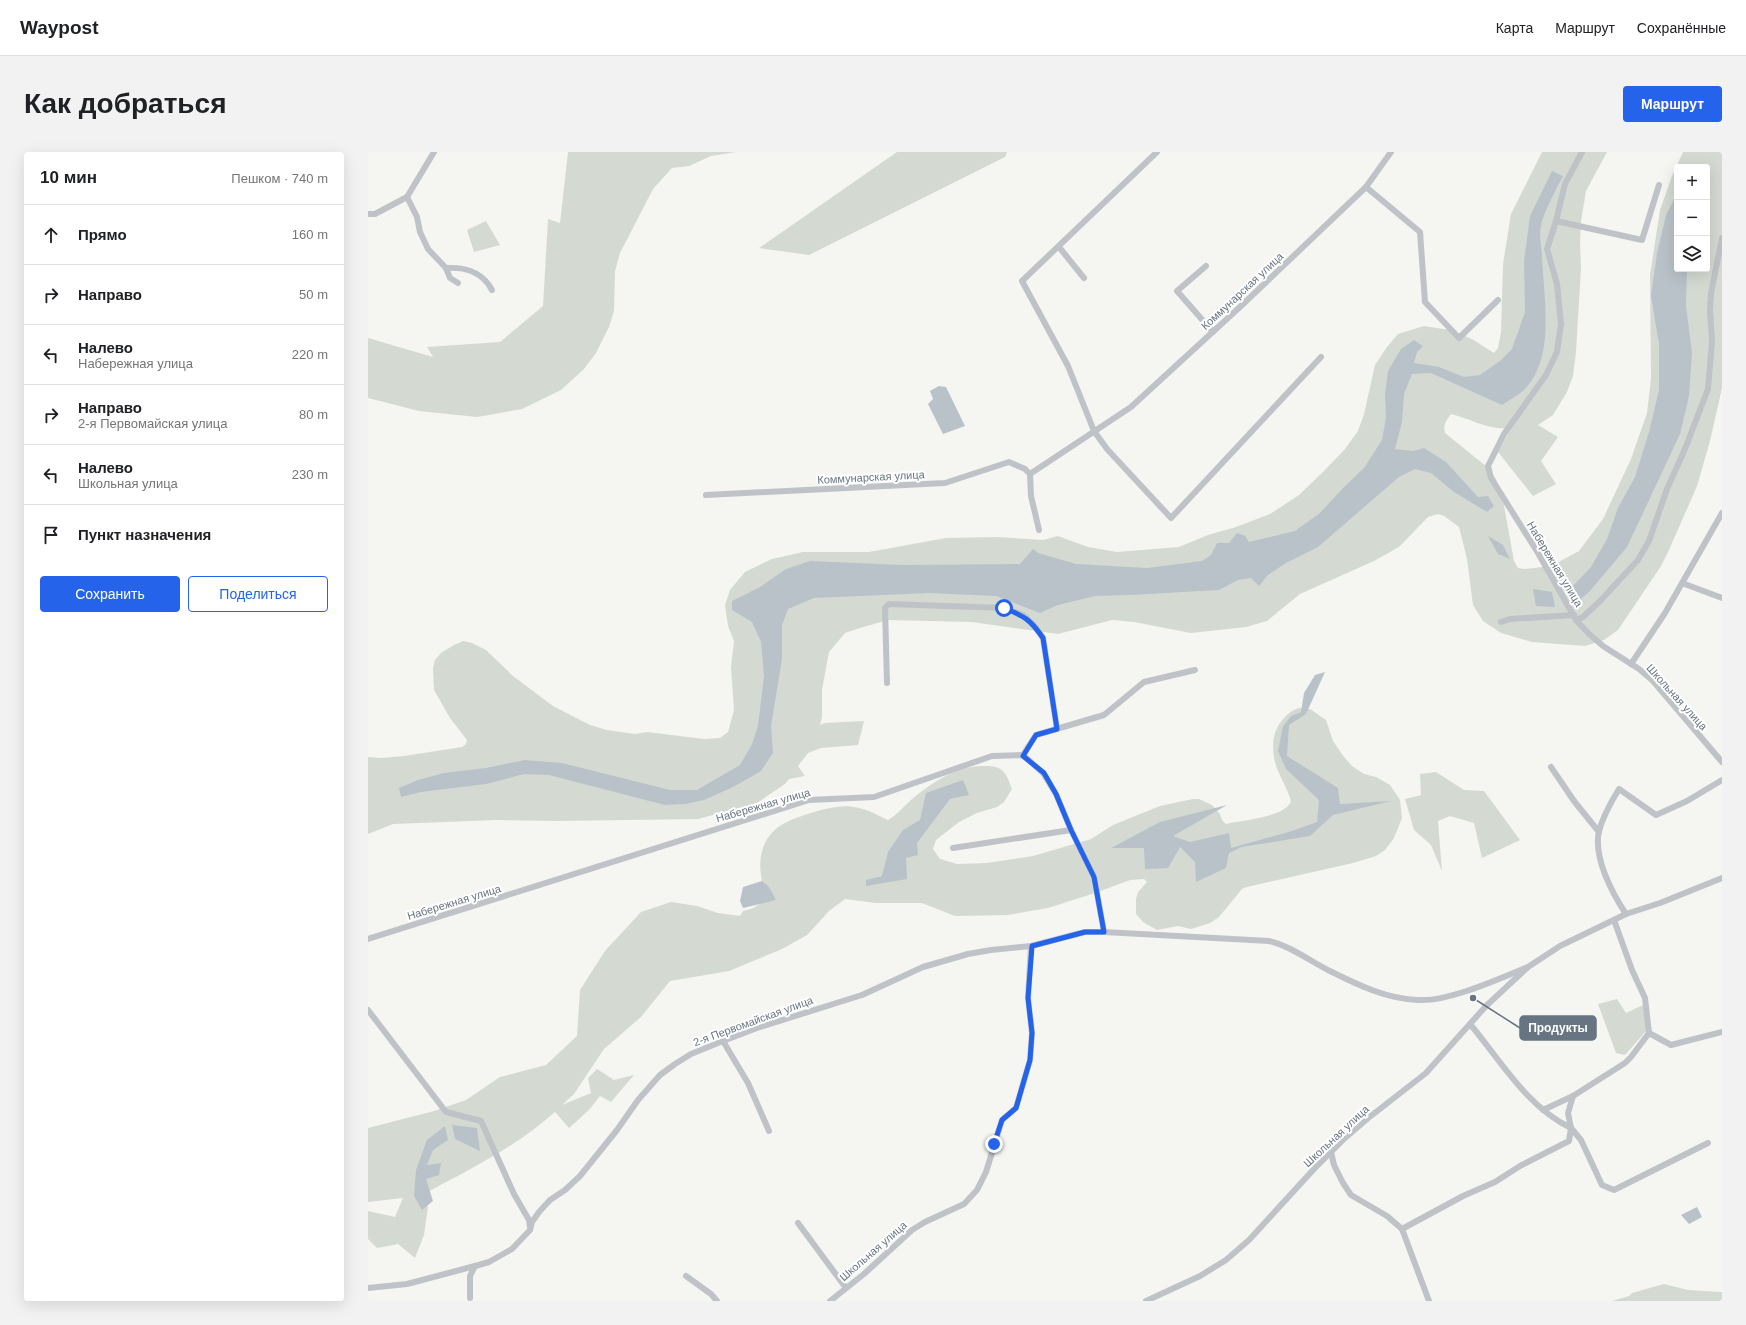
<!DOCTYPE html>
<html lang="ru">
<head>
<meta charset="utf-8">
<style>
  body { margin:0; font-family:Helvetica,sans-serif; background:#f2f2f2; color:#202124 }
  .controls { position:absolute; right:12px; top:12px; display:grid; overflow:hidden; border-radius:4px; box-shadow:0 4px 16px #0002 }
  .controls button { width:36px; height:36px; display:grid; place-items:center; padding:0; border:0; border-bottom:1px solid #e0e0e0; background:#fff; color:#202124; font:20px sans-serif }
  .stop { position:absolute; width:12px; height:12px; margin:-9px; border:3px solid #2563eb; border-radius:50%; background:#fff }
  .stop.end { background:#2563eb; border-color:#fff; box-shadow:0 1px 4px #0008 }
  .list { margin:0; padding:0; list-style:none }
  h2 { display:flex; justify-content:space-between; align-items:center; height:52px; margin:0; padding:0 16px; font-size:17px }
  h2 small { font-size:13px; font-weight:400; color:#757577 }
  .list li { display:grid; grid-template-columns:26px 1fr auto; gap:12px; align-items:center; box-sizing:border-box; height:60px; padding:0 16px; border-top:1px solid #e0e0e0 }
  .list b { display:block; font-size:15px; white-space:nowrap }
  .list p { margin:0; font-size:13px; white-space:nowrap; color:#757577 }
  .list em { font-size:13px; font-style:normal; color:#757577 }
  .actions { display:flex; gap:8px; padding:12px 16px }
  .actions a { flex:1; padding:9px 0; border:1px solid #2563eb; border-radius:4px; text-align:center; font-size:14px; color:#2563eb }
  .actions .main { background:#2563eb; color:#fff }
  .icon { flex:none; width:22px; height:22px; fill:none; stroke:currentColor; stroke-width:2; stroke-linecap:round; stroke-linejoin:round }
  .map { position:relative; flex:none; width:1354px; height:1149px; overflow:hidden; border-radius:4px }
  header { display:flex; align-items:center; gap:24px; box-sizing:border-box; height:56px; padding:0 20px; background:#fff; border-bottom:1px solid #e0e0e0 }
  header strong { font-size:19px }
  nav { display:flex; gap:22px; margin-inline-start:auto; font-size:14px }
  .intro { display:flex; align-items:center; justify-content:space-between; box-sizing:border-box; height:96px; padding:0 24px }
  h1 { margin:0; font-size:28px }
  .button { padding:10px 18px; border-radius:4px; background:#2563eb; color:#fff; font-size:14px; font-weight:700 }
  main { display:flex; gap:24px; padding:0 24px }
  aside { flex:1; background:#fff; border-radius:4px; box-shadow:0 4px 16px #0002 }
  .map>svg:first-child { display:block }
</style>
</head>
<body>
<header>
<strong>Waypost</strong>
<nav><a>Карта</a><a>Маршрут</a><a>Сохранённые</a></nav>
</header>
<div class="intro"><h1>Как добраться</h1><a class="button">Маршрут</a></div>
<main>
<aside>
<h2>10 мин<small>Пешком · 740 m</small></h2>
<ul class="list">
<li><svg class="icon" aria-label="ahead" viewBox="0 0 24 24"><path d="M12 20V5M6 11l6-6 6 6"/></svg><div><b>Прямо</b></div><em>160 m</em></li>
<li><svg class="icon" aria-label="right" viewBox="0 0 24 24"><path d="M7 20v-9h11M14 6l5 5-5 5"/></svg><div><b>Направо</b></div><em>50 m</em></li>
<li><svg class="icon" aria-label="left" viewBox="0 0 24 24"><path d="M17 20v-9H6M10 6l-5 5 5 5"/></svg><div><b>Налево</b><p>Набережная улица</p></div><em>220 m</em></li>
<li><svg class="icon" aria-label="right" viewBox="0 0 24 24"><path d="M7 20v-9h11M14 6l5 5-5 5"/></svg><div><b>Направо</b><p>2-я Первомайская улица</p></div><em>80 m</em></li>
<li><svg class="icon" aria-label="left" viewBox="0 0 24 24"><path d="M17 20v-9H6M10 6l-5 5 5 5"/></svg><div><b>Налево</b><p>Школьная улица</p></div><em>230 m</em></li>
<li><svg class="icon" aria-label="arrive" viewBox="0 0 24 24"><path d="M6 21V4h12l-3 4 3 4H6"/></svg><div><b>Пункт назначения</b></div></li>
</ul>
<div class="actions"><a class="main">Сохранить</a><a>Поделиться</a></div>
</aside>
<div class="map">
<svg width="1354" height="1149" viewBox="0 0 1354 1149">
  <rect width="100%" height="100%" fill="#f5f5f2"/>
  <g fill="#d4dad2" fill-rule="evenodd">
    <path d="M200 0H368L343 4 321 14 304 16 285 37 252 101 247 119 246 159 241 175 228 201 216 217 193 238 154 257 109 265 51 259 0 246V186L65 205 59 195 132 190 175 154 180 67 192 71Z"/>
    <path d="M529 0H639L637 5 441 103 391 96Z"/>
    <path d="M1174 0H1239L1218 39 1213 69 1212 90 1213 116 1208 200 1205 224 1199 240 1185 263 1170 273 1190 285 1173 309 1188 332 1165 344 1130 300 1143 276C1121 279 1104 267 1083 262 1078 269 1075 272 1077 281L1119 315 1128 327 1135 348 1146 409 1150 416 1157 417 1183 414 1211 399 1235 367 1263 307 1279 261 1283 227 1282 123 1292 58 1304 24 1315 0H1354V236L1342 289 1329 334 1301 398 1293 414 1250 478 1236 488 1217 494 1164 490 1133 481 1115 469 1105 453 1099 407 1091 375 1076 364 1070 362 1060 365 1031 395 1006 409 932 442 899 469 878 475 823 481 766 470 744 468 690 482 604 470 520 468 492 476 477 481 461 500 454 538V565L452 573 457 571 496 569 490 593 453 596 440 601 430 614 437 624 421 627 417 632 389 651 330 667 189 669 129 668 25 672 0 682V605L13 606 36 604 94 595 98 592 99 588 82 566 66 538 65 516 67 508 73 501 86 493 95 489 104 491 118 498 145 524 185 554 222 573 239 578 267 582 279 580 336 587 352 586 360 580 366 558 363 515 366 489 360 474 357 453 362 438 377 420 404 407 435 400H501L578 386 629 385 675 388 690 384 720 395 749 400 811 395 840 383 868 375 902 362 931 343 954 321 977 297 990 279 996 262 1007 213 1019 195 1030 182 1056 174 1082 178 1104 187 1126 201 1130 196 1133 180 1135 112 1143 62ZM1309 15H1339V117H1309Z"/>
    <path d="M118 69 132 93 106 100 99 78Z"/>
    <path d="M931 556 942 557 958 568 965 589 976 605 984 614 996 622 1008 625 1022 633 1032 648 1034 666 1026 686 1017 698 1008 704 985 711 879 735 874 737 851 765 842 771 823 777 810 774 789 778 775 770 768 762V747L770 740 779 730 776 727 762 728 730 740 680 756 640 763 587 764 554 751H508L477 747 461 759 439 783 414 797 361 819 302 829 273 865 236 897 206 942 194 953 223 941 220 926 229 917 246 928 266 923 243 950 232 944 221 958 201 976 187 960C148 995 100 1018 54 1043L60 1055 56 1083 47 1106 30 1092 9 1096 0 1087V1059L27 1065 35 1046 0 1050V976L66 959 98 948 132 925 178 913 209 884 212 838 237 799 273 760 303 750 329 754 350 761 372 764 375 759C385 757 391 754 399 746 390 723 387 694 409 676 419 668 434 664 446 660 461 656 476 652 491 656 501 658 511 664 520 668 528 664 536 654 543 648 563 631 587 615 614 614 635 613 638 620 644 637L636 650 629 655 609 661 591 670 568 688 565 697 572 707 589 712 619 711 665 704 723 687 745 673 792 654 825 647H831L844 653 852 662 854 668 858 672C875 668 914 666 923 650 921 640 915 630 911 621 904 606 902 585 912 571 918 563 922 559 931 556Z"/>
    <path d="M1068 620 1096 638 1116 639 1152 688 1114 706 1106 671 1082 664 1070 669 1074 719 1063 693 1046 678 1037 647 1053 643 1052 622Z"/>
    <path d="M1249 847 1258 861 1275 853 1279 878 1257 903 1248 901 1230 852Z"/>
    <path d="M1296 1132 1320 1138 1354 1140V1149H1244L1261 1144 1264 1141Z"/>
  </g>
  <g fill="#b9c2c8">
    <path d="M1184 19 1195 24C1189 36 1175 61 1173 74 1171 83 1173 93 1174 102 1175 144 1189 206 1155 239 1149 244 1141 248 1134 253L1063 221 1044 222 1036 242 1034 270 1027 297 1045 299 1056 296 1078 310 1110 345 1120 344 1126 354 1119 360 1086 340 1063 321 1047 317 1031 325 950 395 918 411 900 423 891 434 883 426 870 428 851 438 763 443 727 444 690 453 672 461 628 444 561 441 446 446 420 457 414 473V507L403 574 405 601 393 619 367 634 336 648 317 652 297 653 181 623 156 622 118 632 53 640 33 645 31 636 50 628 76 621 118 616 157 608 194 611 302 638H329L372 613 384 592 390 574 396 524 393 490 384 470 364 458V449L392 435 418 417 442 409 535 413 652 412 665 397 670 401 708 412 779 416 834 409 843 403 849 391H861L869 381 877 384 881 390 927 379 952 361 976 335 996 316 1014 288 1018 266 1017 242 1020 219 1033 197 1046 188 1055 194 1049 200 1046 211 1071 215 1096 225 1112 223 1132 209 1144 197 1157 160 1156 109 1162 64Z"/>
    <path d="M1309 42V117H1319L1318 154 1324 201 1321 244 1312 282 1259 395 1221 440 1207 452 1202 437 1223 415 1239 387 1250 356 1267 325 1281 280 1291 238V192L1283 144 1289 101 1298 63Z"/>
    <path d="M571 234 578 235 597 274 575 282 560 252 565 247 562 239Z"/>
    <path d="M1120 384 1135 393 1142 407 1130 402Z"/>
    <path d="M1165 437 1184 440 1187 455 1168 454Z"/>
    <path d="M957 520 938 562 921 573 919 604 970 636 972 652 1023 649 965 663 942 684 874 695 861 701 858 716 828 730 827 710 812 695 800 716 777 717 776 696H743L792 670 859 653 805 684 822 690 861 681 863 696 924 679 949 670 951 648 918 617 910 599 915 574 923 564 933 560 936 541 947 523Z"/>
    <path d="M595 628 601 643 582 647 549 691 550 703 538 706 539 727 498 734V728L514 724 520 700 535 678 552 668 558 641Z"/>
    <path d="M394 729 401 735 408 748 375 756 372 749 375 735Z"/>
    <path d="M84 973 109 976 112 999 87 987Z"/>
    <path d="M77 974 80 988 65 998 59 1013 73 1011 71 1023 58 1027 65 1049 54 1058 46 1044 48 1018 59 988Z"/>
    <path d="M1329 1055 1334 1065 1321 1072 1313 1063Z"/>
  </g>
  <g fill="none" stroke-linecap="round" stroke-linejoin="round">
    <g stroke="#bfc2c6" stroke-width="6">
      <path d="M789 0 654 129 700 214 726 279 739 297 803 366 953 205"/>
      <path d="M1214 0 1197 32 1188 69 1179 97 1189 132 1193 172 1189 200 1178 223 1136 282 1120 314 1123 326 1170 401 1208 468 1221 482 1235 494 1271 517 1285 529 1354 610"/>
      <path d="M998 35 1052 80 1057 150 1091 186 1130 148"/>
      <path d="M39 45 49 65 52 80 60 97 78 116 82 126 90 131"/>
      <path d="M0 62H7L39 45 66 0"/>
      <path d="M1188 69 1274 88 1291 33"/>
      <path d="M691 95 716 126"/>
      <path d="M838 114 809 139 845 180"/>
      <path d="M78 116C97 115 114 119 124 138"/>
      <path d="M338 343 577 331 641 310 657 317 662 322"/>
      <path d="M671 378 663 344 662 322 763 255 873 154 998 35 1023 0"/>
      <path d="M1314 431 1354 446"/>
      <path d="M1208 468 1215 465 1233 448 1270 408 1281 389 1299 337 1317 297 1340 237 1344 189 1342 159 1343 141 1354 86"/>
      <path d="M1133 470 1142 467 1206 463"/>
      <path d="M1263 512 1297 461 1354 361"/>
      <path d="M519 531 517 456 521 452 636 456 655 463 666 473 675 486 689 577"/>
      <path d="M655 603 668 583 736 563 776 530 827 518"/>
      <path d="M1183 615 1206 649 1231 680"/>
      <path d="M585 696 703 678"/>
      <path d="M1258 762C1244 741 1225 705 1231 679 1235 664 1243 650 1251 637L1288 663 1319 649 1354 628"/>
      <path d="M1246 768 1264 818 1277 846 1281 881"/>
      <path d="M0 787 441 648 506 645 624 604 655 603 675 621 688 642 703 678 726 725 736 780"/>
      <path d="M0 858 78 960 113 969 146 1042 161 1068 162 1075"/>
      <path d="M355 889 380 931 401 979"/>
      <path d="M1175 958 1205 944"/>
      <path d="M1340 991 1246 1038 1234 1033 1213 988 1203 976 1200 961 1205 944 1257 911 1263 905 1281 881 1303 893 1354 880"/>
      <path d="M963 1000 966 1013 975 1031 983 1043 1019 1064 1034 1077"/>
      <path d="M430 1071 478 1136"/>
      <path d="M318 1124 343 1142 349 1149"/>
      <path d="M0 1136 39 1132 107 1114 121 1110 144 1097 162 1078 164 1070 171 1060 182 1048 197 1038 212 1024 249 978 270 948 292 923 307 912 323 902 355 889 389 876 494 843 555 815 600 802 623 798 663 794 717 780H736L901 789C923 794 943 810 964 820 990 833 1019 847 1050 848 1080 850 1131 827 1160 815"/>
      <path d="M102 1146V1124L107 1114"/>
      <path d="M462 1149 496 1122 544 1078 557 1070 596 1052 609 1038 618 1020 634 968 648 956 662 908 664 881 660 846 663 794"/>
      <path d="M778 1149 832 1124 858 1108 881 1088 946 1017 977 986 999 967 1058 921 1118 854 1160 815 1192 794 1258 762 1292 751 1354 726"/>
      <path d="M1061 1149 1034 1077 1095 1044 1127 1030 1152 1014 1201 989 1203 976C1159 955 1133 909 1102 872"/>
    </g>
  </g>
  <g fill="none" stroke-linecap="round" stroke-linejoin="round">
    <path stroke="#2563eb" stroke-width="5" d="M626 992 634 968 648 956 662 908 664 881 660 846 664 794 717 780H736L726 725 703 678 688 642 676 621 655 604 668 583 689 577 675 486C662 467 656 464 636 456"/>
  </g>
  <g text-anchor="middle" stroke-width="4" stroke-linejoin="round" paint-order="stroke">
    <g font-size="11" fill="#677481" stroke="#fff">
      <text transform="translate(874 139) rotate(-43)" y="4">Коммунарская улица</text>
      <text transform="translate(503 325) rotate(-3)" y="4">Коммунарская улица</text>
      <text transform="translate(1187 412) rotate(59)" y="4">Набережная улица</text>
      <text transform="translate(1309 545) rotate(48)" y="4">Школьная улица</text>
      <text transform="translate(395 653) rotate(-16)" y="4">Набережная улица</text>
      <text transform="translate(86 750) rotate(-17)" y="4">Набережная улица</text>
      <text transform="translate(385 869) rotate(-20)" y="4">2-я Первомайская улица</text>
      <text transform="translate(968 984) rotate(-43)" y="4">Школьная улица</text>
      <text transform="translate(505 1099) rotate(-41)" y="4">Школьная улица</text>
    </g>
  </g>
  <path fill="none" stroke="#677481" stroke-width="1.5" d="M1105 846L1152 876"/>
  <circle fill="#677481" stroke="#fff" stroke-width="1.5" cx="1105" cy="846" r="4"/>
  <rect fill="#677481" stroke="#677481" stroke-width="1.5" x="1152" y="864" width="76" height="24" rx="4"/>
  <g font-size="12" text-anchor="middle" font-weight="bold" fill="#fff">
    <text x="1190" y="880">Продукты</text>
  </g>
</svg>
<div class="controls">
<button>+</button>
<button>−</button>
<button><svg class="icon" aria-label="layers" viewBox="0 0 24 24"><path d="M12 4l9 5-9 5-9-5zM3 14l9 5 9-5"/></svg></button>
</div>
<div class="stop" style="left:636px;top:456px"></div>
<div class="stop end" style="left:626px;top:992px"></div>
</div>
</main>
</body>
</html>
